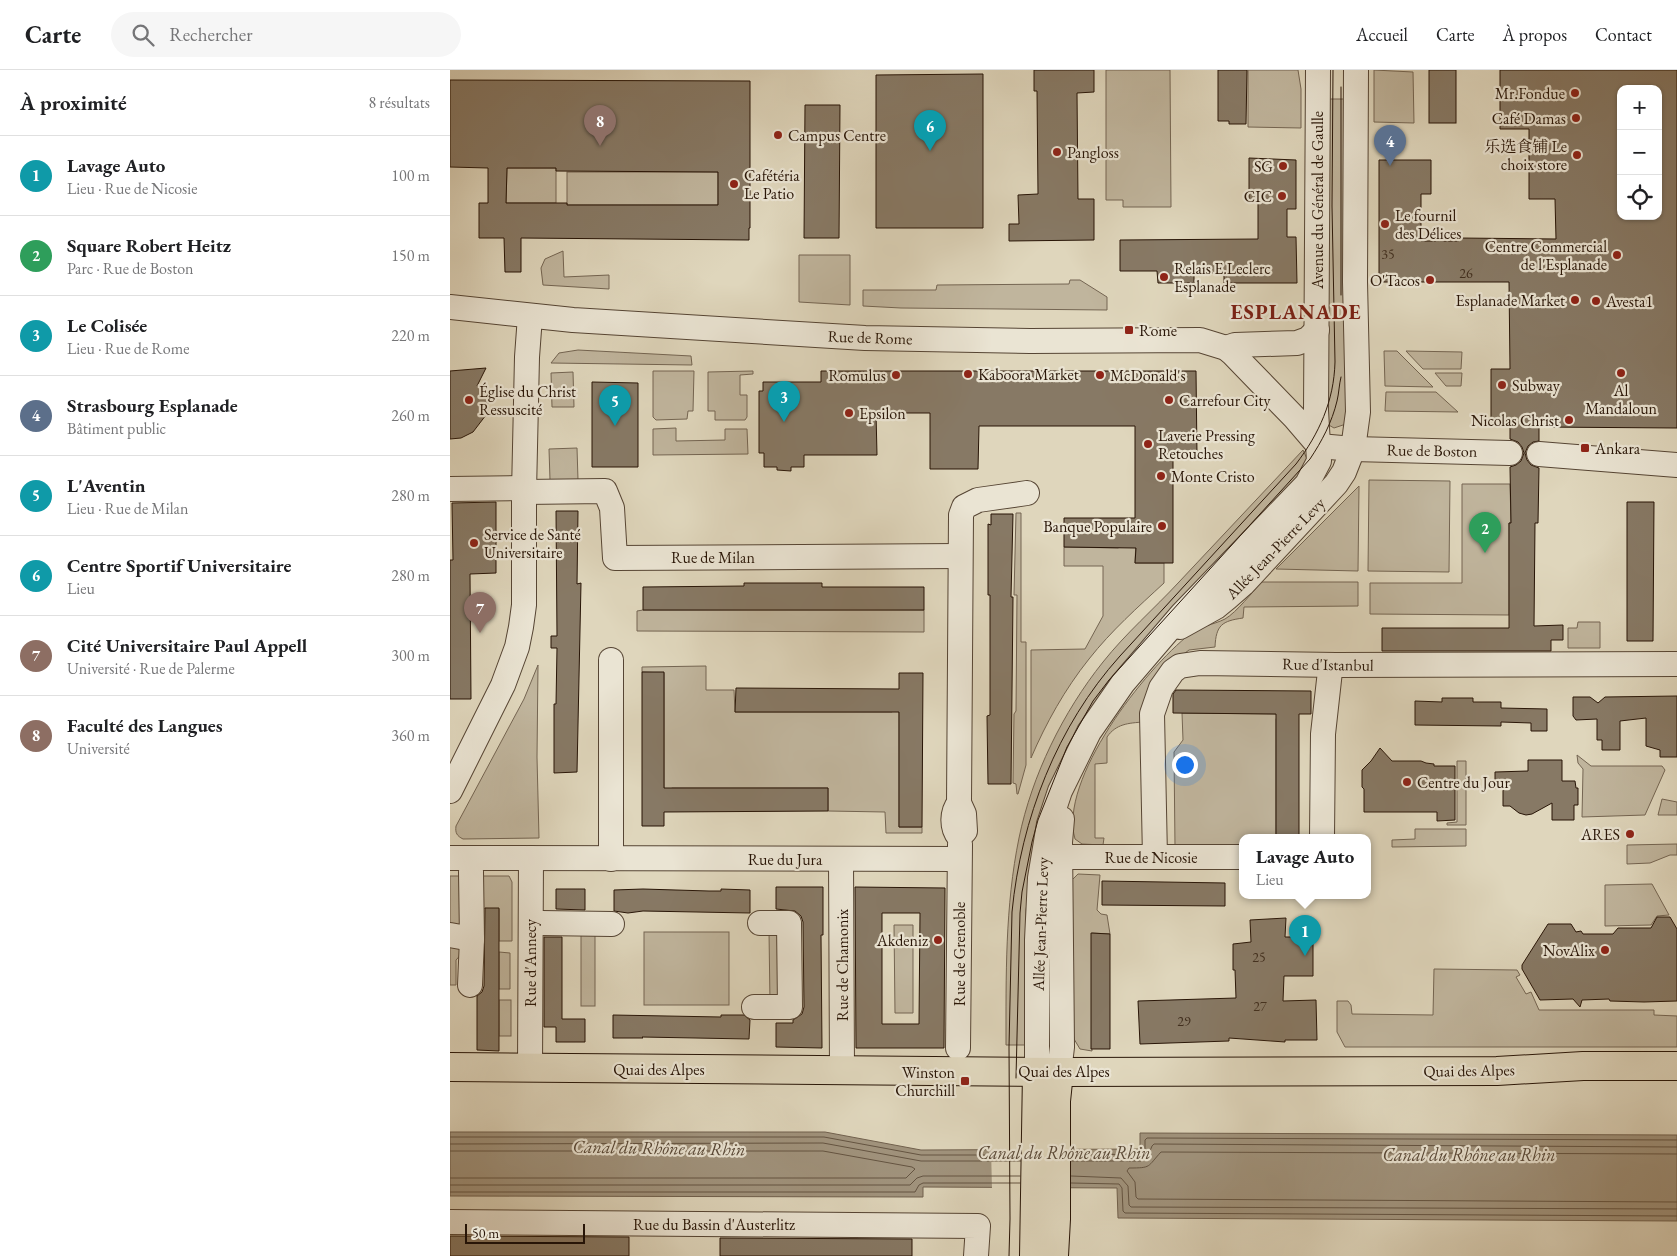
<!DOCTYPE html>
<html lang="fr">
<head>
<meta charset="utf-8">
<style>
  body { margin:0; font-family:"EB Garamond","Noto Serif SC",serif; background:#f6f6f6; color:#202124 }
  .controls { position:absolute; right:15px; top:15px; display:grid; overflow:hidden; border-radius:10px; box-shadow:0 1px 4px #0004 }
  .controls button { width:45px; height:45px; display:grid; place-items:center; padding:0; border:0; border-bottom:1px solid #e0e0e0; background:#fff; color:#202124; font:25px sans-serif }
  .scale { position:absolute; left:15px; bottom:12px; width:120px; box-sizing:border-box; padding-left:5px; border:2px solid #281507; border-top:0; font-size:14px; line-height:18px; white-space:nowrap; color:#281507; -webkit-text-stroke:4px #eae4d3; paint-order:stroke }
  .you { position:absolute; left:734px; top:694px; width:18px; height:18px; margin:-12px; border:4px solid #fff; border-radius:50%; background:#1a73e8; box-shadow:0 0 0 8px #1a73e833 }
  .badge { display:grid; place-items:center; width:32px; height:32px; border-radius:50%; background:#b45309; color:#fff; font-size:16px; font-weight:700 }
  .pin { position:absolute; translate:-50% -41px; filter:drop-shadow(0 1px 2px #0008) }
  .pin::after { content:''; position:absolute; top:26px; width:18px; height:15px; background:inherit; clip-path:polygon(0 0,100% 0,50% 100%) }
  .popup { position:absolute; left:789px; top:764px; width:132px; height:65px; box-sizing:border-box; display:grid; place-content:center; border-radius:10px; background:#fff; filter:drop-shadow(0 1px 4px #0005); font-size:16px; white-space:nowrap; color:#757577 }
  .popup b { font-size:19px; color:#202124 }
  .popup::after { content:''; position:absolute; left:50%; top:100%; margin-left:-10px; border:10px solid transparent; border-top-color:#fff }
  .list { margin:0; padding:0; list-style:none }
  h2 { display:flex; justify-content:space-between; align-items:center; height:65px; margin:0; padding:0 20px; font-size:21px }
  h2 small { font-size:16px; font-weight:400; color:#757577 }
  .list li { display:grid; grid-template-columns:32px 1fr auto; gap:15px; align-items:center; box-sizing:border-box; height:80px; padding:0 20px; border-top:1px solid #e0e0e0 }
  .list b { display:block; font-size:19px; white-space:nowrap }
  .list p { margin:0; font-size:16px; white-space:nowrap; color:#757577 }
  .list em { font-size:16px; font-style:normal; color:#757577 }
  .icon { flex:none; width:28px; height:28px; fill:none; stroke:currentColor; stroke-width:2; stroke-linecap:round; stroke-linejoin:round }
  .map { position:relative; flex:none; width:1227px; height:1186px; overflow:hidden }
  header { display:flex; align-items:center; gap:30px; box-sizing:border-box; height:70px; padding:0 25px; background:#fff; border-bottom:1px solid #e0e0e0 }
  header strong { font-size:24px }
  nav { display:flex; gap:28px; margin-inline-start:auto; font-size:18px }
  .search { width:350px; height:45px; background:#f6f6f6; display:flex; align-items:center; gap:12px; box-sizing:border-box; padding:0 18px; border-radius:28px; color:#757577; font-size:19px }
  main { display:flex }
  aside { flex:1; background:#fff }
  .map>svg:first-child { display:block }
</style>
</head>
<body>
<header>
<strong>Carte</strong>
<div class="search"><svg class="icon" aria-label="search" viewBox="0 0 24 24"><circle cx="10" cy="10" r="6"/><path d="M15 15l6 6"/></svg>Rechercher</div>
<nav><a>Accueil</a><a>Carte</a><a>À propos</a><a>Contact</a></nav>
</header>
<main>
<aside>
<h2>À proximité<small>8 résultats</small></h2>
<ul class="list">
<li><span class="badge" style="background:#0f9aa8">1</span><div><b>Lavage Auto</b><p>Lieu · Rue de Nicosie</p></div><em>100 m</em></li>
<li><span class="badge" style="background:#2e9e5b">2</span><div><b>Square Robert Heitz</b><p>Parc · Rue de Boston</p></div><em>150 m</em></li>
<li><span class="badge" style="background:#0f9aa8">3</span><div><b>Le Colisée</b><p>Lieu · Rue de Rome</p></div><em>220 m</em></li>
<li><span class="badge" style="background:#5c6f8a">4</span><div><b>Strasbourg Esplanade</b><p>Bâtiment public</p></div><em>260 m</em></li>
<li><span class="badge" style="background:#0f9aa8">5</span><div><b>L'Aventin</b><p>Lieu · Rue de Milan</p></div><em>280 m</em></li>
<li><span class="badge" style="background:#0f9aa8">6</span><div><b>Centre Sportif Universitaire</b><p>Lieu</p></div><em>280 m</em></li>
<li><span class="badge" style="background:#8d6e63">7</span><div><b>Cité Universitaire Paul Appell</b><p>Université · Rue de Palerme</p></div><em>300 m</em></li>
<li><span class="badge" style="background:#8d6e63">8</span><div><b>Faculté des Langues</b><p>Université</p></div><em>360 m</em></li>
</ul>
</aside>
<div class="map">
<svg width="1227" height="1186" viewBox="0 0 1227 1186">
  <rect width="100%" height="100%" fill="#dfd6bc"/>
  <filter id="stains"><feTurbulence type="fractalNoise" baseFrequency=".004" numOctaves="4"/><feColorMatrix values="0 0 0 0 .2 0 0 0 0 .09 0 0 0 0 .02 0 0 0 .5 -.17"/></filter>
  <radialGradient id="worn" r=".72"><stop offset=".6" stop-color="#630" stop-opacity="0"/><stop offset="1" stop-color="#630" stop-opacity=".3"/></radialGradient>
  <g fill="#c0b59d" stroke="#746552">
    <path d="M656 0H720L721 137H673V130H656Z"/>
    <path d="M798 0H848L851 19V58L798 57Z"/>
    <path d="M924 0 963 2 964 53 924 52Z"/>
    <path d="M873 29H900L896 354 884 358 877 354Z"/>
    <path d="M57 98H106V133H56Z"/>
    <rect x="117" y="102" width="151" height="33"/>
    <path d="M113 181 114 207 159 205V219L93 215 91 198 95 189Z"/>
    <path d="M349 185H400V235L349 232Z"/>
    <path d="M620 210H630L657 227V240L451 238 413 236V220H486L487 215 619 214Z"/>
    <path d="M128 280 241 286 242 295 101 293 109 283Z"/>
    <path d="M934 281H947L983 317 935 316Z"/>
    <path d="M956 281 1012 282 1011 299H973Z"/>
    <path d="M203 301H244L243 341H238L237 349 206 350 203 347Z"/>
    <path d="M303 301V304L290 305V325H297V347L295 350H265V341H258V302Z"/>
    <path d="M123 302 124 337H102L101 303Z"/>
    <path d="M985 303H1012L1011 316H996Z"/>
    <path d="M936 322H986L1008 342 935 341Z"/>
    <path d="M226 358V371L275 370V359H297L298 384 203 385V359Z"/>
    <path d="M127 378 128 410H100L99 379Z"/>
    <path d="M853 380 857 389V399L692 579 583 794 576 840V975H556C556 906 555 836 569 768 582 705 613 642 653 592 676 563 704 539 729 512 770 468 812 424 853 380Z"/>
    <path d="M919 410 1000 411 999 502 918 501Z"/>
    <path d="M1012 414H1060L1061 453H1059V545L920 544V513H1012Z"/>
    <path d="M909 416 908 501 826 499Z"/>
    <path d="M566 443H571V572H576V695L568 724H567L566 714 563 713 564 644 566 641 567 525H564Z"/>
    <path d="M686 469 685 493H714V513C688 537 661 561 639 589 615 619 596 653 581 688V580L635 579 653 546V496H614V477L668 478Z"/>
    <path d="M812 512H908V536L794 537 793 548C772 551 766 555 765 577L739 580 723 592 694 652C678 653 666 654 657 667V693L645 694V768H654L653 775 632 774 625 769C608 710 695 599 740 564 750 556 763 555 775 549 787 542 802 522 812 512Z"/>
    <path d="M193 540H474V562L187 561V541Z"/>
    <path d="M1128 552H1150V578H1118V558H1127Z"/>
    <path d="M88 595 87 687 89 768 13 769C7 766 5 763 6 756L74 629Z"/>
    <path d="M256 596V620H284L285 642H442L449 636V757H472V763H436L435 742 378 741V718H222L214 724V603L192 602V597Z"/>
    <path d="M732 643 829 644 826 649V767H792V776L725 777 724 682 733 670Z"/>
    <path d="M1127 685 1141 696H1212L1215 700 1195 745 1132 747 1133 699 1128 693Z"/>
    <path d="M1007 691H1016V755H997V753L1007 752Z"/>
    <path d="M1212 729 1227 732V745H1208Z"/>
    <path d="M965 759H1016V776L942 777V770L965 769Z"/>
    <path d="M1227 774V785H1220L1200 793 1177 794V775Z"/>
    <path d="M628 804 650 805 647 840 651 844 657 845 660 864 642 863V981L630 979 624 969 620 947 618 814Z"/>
    <path d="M0 806H59L62 812V871H49V839L28 838V866L6 890V915H0Z"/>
    <path d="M1202 814 1219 845 1207 846 1201 855 1155 856V815Z"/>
    <path d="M444 855H463V943H445Z"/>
    <rect x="194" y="862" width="85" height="73"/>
    <path d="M319 862H335L336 933H320Z"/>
    <rect x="131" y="863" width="14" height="73"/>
    <path d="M49 882 60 883V919H49Z"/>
    <path d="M984 899 1067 900 1070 905 1066 907 1076 924 1081 922 1089 940H1204V945L1227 946V977H895L887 962V931H898L901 935 902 944 983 945Z"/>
    <rect x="49" y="930" width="12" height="36"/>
  </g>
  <path fill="#a1947e" stroke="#71614e" d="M0 1062H375L471 1080 690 1079V1063L1227 1065V1151L668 1148 667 1118 473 1117V1127L0 1126Z"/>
  <path fill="#dfd6bc" d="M541 1077H617V1120H542Z"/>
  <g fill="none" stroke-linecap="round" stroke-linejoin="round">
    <g stroke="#645442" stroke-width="1">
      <path d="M0 1067H374L471 1085H571"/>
      <path d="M0 1074 373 1073 471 1091H571"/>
      <path d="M0 1081H373L462 1097 465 1099 456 1108H0"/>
      <path d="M1227 1084 711 1082C697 1097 702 1098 679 1098L677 1101 685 1112 686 1127 688 1129 1227 1132"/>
      <path d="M621 1085 690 1084 695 1081V1070L697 1068 1227 1070"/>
      <path d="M621 1091H691L698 1086 702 1076 704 1074 1227 1077"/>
      <path d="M621 1106 671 1108 678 1116 679 1135 681 1137 1227 1139"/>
      <path d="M621 1113 669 1114 672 1118 673 1141 675 1143 1227 1146"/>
      <path d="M0 1115H460L467 1108 473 1106H570"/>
      <path d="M0 1122H465L469 1115 473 1113H570"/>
    </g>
  </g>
  <g fill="#877965" stroke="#281507" fill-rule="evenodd">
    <path d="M584 0H644V22L627 23 628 129H644V170L559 171V154H569L568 125 588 124 587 21H584Z"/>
    <path d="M768 0H797L796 54H779V51H768Z"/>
    <rect x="979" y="0" width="27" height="53"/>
    <path d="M1050 0H1227V358L1089 357V371L1083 372 1078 376 1075 383 1077 390 1081 395 1089 398 1088 453H1085L1084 556 1113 555V570H1101V581H932V558H1059V453H1061L1060 397 1066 395 1071 391 1074 383 1072 377 1068 372 1060 369V354H1041V299H1060L1059 212H929V90H981V124H971V171H1009V168L1106 169 1105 129H1079V59H1050ZM1171 19H1208V146H1171Z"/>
    <path d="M533 4V158H426V5Z"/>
    <path d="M0 10 300 11V158H299V170L71 168V202H55L54 168H29V133H38V98L0 97ZM57 98H106V101L268 102V135H117V133H56Z"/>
    <path d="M355 35H390L389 168H354Z"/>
    <path d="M799 88 846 90V139H837V167H846L847 213H774V203H744V213H708L707 201H670V170L808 169V130H799Z"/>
    <path d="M36 298 27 316 47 324 38 332 36 345 23 362 11 368 0 369V301Z"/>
    <path d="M371 301H746L747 386H723V493H685L686 478 614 477V448H685V356H529L528 399H480V343H426L427 385H354V397H341V401L327 400V397H314V383H309V321H313V312H371Z"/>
    <path d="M142 312 188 313V397H142Z"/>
    <path d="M46 432V503L20 504 21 629H0V490H3L2 433Z"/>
    <path d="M1177 432H1204L1203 571H1177Z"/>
    <path d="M106 441H128L127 514 131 513 127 702 104 703V634H106L107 578H101V566H107Z"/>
    <path d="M541 444H563L561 527H563L561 714H538L537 646 540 645V525H538V454L541 455Z"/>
    <path d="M294 513H372V517H474V540H193V517L294 516Z"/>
    <path d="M192 602H214V718H378V741L214 742V756H192Z"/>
    <path d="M449 603H473L472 757H449V642H285L286 618 449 619Z"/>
    <path d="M726 620 861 621V644H849V767H826V644L723 643V624Z"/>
    <path d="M1227 626V687H1210V680L1196 676V648L1170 651V680H1152V670H1147V649L1126 650 1123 646V627H1140L1148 633 1155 627Z"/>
    <path d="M992 628H1023V632H1051V638L1097 639V661H1081V653L1051 652V656L965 655V631L992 632Z"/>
    <path d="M930 678 942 691H971L976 693 984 694V696H1005V750L987 751V742H914V719L912 717V700L921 691Z"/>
    <path d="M1078 690H1112V711H1125L1126 718H1128V735H1124V750H1102V733L1082 744 1076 745 1069 743 1060 736H1053V719L1045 718V702L1078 701Z"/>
    <path d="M652 811 775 813V836L652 835Z"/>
    <path d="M326 817H373V865H371L372 978 326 977V953H343V950L352 944 354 937 353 852 351 846 345 841 326 839Z"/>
    <path d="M405 817 495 818 494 978H406ZM432 843H470L469 954H432Z"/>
    <path d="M106 819H135V840L106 839Z"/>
    <path d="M193 819 259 821H271V819L300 820V843L193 841 178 843 164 841V820Z"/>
    <path d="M35 838H49V981L27 980V926L32 922 34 916Z"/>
    <path d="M1207 847H1220L1227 859V931L1194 932 1160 931 1159 929 1132 930 1130 937 1123 929 1090 930 1072 899V895L1098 854H1121L1126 862 1131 861 1133 864H1163L1168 858H1201Z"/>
    <path d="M836 848 835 867H863V906H834L833 931 866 930 867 970H835V972L779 968V971L690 974 688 931 786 928 785 900H783V874L801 872 800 850Z"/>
    <path d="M641 863 660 864V979H641Z"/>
    <path d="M94 867H112V949H135V972H106V957H94Z"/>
    <path d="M163 945 271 947V945H294L300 950 299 969 192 967 193 968H163Z"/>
    <path d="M0 1166 179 1167V1186H0Z"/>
    <path d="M270 1168 462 1169V1186H270Z"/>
  </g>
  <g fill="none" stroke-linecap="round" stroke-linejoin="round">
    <g stroke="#564534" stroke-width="26">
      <g id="minor">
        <path d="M0 237 123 250 415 268 580 271 750 270 776 278 782 283 845 348 869 376 903 379 1060 383"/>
        <path d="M776 278 785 275 847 273 858 269 867 260"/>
        <path d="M1089 384 1227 395"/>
        <path d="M0 419 74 418"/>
        <path d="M74 422 155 421 162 438 165 488 510 486"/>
        <path d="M730 557 766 537 777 528 793 514 886 414 894 402 903 379 908 342 905 212 906 0"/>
        <path d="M0 721 53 615 67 577 71 557 74 535V422L77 287 80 246"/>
        <path d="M509 733C502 742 501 757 509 767L515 761 514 744 509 733 511 445 514 437 528 430 577 423"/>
        <path d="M872 767 873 664 880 601 886 595"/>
        <path d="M610 787H792"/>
        <path d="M705 787 702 644 711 618 723 601 730 596 750 593 886 595 1227 594"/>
        <path d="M0 788 509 789"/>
        <path d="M161 789V590"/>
        <path d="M391 789 392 1000"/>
        <path d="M91 853 162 854"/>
        <path d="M0 865 22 869 21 802"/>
        <path d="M20 915 22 869"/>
        <path d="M304 937H340L339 853H310"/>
        <path d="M508 978 510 775"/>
        <path d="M80 998 81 788"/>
        <path d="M587 1002V870L590 808 599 754 610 721 639 662 673 613 732 544 857 414 869 391 866 341 868 0"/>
        <path d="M609 1002 612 977 610 772 612 749"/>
        <path d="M0 1152 528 1156 526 1186"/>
      </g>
    </g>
    <g stroke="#281507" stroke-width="30">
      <g id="major">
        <path d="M0 997 609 1002 1047 1001 1133 996H1227"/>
        <path d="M584 1186 587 1002"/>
        <path d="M604 1186 606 1149V1031L609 1002"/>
      </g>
    </g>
    <use href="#minor" stroke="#eae4d3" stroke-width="24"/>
    <use href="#major" stroke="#dfd6bc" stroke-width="28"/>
    <g stroke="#281507" stroke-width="1">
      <path d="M891 17V225"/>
      <path d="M566 1008 570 843 572 822 582 772 588 750 617 677 643 631 659 610 860 389C872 371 882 352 887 331 889 323 889 315 891 307"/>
      <path d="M559 1186 560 1149 559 977 562 842C571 749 607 656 670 586L846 394C869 364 884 331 885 292L882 136 883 0"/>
    </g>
  </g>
  <g fill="#8f2418" stroke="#eae4d3" stroke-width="2">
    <circle cx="1125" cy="23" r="5"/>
    <circle cx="1126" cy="48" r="5"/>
    <circle cx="328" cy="65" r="5"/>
    <circle cx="607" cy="82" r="5"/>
    <circle cx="1127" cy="85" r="5"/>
    <circle cx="833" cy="96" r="5"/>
    <circle cx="284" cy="114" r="5"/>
    <circle cx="832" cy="126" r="5"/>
    <circle cx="935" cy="154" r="5"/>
    <circle cx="1167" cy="185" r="5"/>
    <circle cx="714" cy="207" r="5"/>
    <circle cx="980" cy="210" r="5"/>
    <circle cx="1125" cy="230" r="5"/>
    <circle cx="1146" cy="231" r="5"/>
    <rect x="674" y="255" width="10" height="10" rx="2.5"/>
    <circle cx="1171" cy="303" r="5"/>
    <circle cx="518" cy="304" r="5"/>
    <circle cx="446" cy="305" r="5"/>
    <circle cx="650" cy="305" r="5"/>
    <circle cx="1052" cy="315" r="5"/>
    <circle cx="19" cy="330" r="5"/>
    <circle cx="719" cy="330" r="5"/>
    <circle cx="399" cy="343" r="5"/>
    <circle cx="1119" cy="350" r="5"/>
    <circle cx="698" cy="374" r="5"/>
    <rect x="1130" y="373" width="10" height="10" rx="2.5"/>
    <circle cx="711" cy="406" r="5"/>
    <circle cx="712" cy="456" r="5"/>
    <circle cx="24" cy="473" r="5"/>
    <circle cx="957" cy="712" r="5"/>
    <circle cx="1180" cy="764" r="5"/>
    <circle cx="488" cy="870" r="5"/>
    <circle cx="1155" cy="880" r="5"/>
    <rect x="510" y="1006" width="10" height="10" rx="2.5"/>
  </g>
  <g text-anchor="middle" stroke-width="4.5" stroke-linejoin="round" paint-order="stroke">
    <g font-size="14" fill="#402e1e">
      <text x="938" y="189">35</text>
      <text x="1016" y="208">26</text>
      <text x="809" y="892">25</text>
      <text x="810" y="941">27</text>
      <text x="734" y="956">29</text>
    </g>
    <g font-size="16" fill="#281507" stroke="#eae4d3" text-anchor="start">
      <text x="1115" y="29" text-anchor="end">Mr.Fondue</text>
      <text x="1116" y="54" text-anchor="end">Café Damas</text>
      <text x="338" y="71">Campus Centre</text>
      <text x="1117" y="82" text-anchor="end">乐选食铺 Le<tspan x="1117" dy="18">choix store</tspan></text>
      <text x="617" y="88">Pangloss</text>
      <text x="823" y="102" text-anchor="end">SG</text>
      <text x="294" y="111">Cafétéria<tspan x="294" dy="18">Le Patio</tspan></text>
      <text x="822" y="132" text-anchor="end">CIC</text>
      <text x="945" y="151">Le fournil<tspan x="945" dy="18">des Délices</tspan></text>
      <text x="1157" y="182" text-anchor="end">Centre Commercial<tspan x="1157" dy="18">de l'Esplanade</tspan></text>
      <text x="724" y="204">Relais E.Leclerc<tspan x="724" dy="18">Esplanade</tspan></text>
      <text x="970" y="216" text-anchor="end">O'Tacos</text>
      <text x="1115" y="236" text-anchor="end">Esplanade Market</text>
      <text x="1156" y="237">Avesta1</text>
      <text x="689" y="266">Rome</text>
      <text x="528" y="310">Kaboora Market</text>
      <text x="436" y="311" text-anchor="end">Romulus</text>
      <text x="660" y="311">McDonald's</text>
      <text x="1062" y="321">Subway</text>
      <text x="1171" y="326" text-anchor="middle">Al<tspan x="1171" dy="18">Mandaloun</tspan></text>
      <text x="29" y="327">Église du Christ<tspan x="29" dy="18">Ressuscité</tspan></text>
      <text x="729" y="336">Carrefour City</text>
      <text x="409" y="349">Epsilon</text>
      <text x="1109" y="356" text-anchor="end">Nicolas Christ</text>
      <text x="708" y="371">Laverie Pressing<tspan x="708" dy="18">Retouches</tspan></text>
      <text x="1145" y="384">Ankara</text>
      <text x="721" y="412">Monte Cristo</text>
      <text x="702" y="462" text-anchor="end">Banque Populaire</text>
      <text x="34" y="470">Service de Santé<tspan x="34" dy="18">Universitaire</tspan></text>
      <text x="967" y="718">Centre du Jour</text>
      <text x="1170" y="770" text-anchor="end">ARES</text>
      <text x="478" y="876" text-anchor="end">Akdeniz</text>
      <text x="1145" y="886" text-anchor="end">NovAlix</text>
      <text x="505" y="1008" text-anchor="end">Winston<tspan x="505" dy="18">Churchill</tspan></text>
    </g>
    <g font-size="16" fill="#281507" stroke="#eae4d3">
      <text transform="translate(867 130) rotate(-90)" y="6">Avenue du Général de Gaulle</text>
      <text transform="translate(420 267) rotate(2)" y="6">Rue de Rome</text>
      <text transform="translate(982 380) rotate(1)" y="6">Rue de Boston</text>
      <text transform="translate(825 478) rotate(-46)" y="6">Allée Jean-Pierre Levy</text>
      <text x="263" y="493">Rue de Milan</text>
      <text transform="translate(878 594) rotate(1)" y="6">Rue d'Istanbul</text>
      <text x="701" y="793">Rue de Nicosie</text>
      <text x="335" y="795">Rue du Jura</text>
      <text transform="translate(590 854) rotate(-88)" y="6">Allée Jean-Pierre Levy</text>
      <text transform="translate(509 884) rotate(-90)" y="6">Rue de Grenoble</text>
      <text transform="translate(80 893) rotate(-90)" y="6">Rue d'Annecy</text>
      <text transform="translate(392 895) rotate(-90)" y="6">Rue de Chamonix</text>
      <text x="209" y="1005">Quai des Alpes</text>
      <text transform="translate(1019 1000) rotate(-1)" y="6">Quai des Alpes</text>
      <text x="614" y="1007">Quai des Alpes</text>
      <text x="264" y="1160">Rue du Bassin d'Austerlitz</text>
    </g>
    <g font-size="18" font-style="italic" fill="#584837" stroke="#eae4d3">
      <text transform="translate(209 1078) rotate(1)" y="6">Canal du Rhône au Rhin</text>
      <text x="614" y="1089">Canal du Rhône au Rhin</text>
      <text x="1019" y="1091">Canal du Rhône au Rhin</text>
    </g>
    <g font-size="21" font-weight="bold" letter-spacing="1" fill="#7a1f14" stroke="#eae4d3">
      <text x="846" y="249">ESPLANADE</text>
    </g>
  </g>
  <rect width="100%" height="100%" filter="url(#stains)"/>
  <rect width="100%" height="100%" fill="url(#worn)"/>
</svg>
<div class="controls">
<button>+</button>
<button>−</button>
<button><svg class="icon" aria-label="locate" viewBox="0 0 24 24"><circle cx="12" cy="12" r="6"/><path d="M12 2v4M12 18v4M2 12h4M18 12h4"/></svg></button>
</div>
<div class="scale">50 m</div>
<div class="you"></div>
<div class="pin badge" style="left:855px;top:886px;background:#0f9aa8">1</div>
<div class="popup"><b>Lavage Auto</b>Lieu</div>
<div class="pin badge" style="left:1035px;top:483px;background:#2e9e5b">2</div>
<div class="pin badge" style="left:334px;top:352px;background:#0f9aa8">3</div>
<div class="pin badge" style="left:940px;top:96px;background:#5c6f8a">4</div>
<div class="pin badge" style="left:165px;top:356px;background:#0f9aa8">5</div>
<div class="pin badge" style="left:480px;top:81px;background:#0f9aa8">6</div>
<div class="pin badge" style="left:30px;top:563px;background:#8d6e63">7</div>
<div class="pin badge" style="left:150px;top:76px;background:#8d6e63">8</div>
</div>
</main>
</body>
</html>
